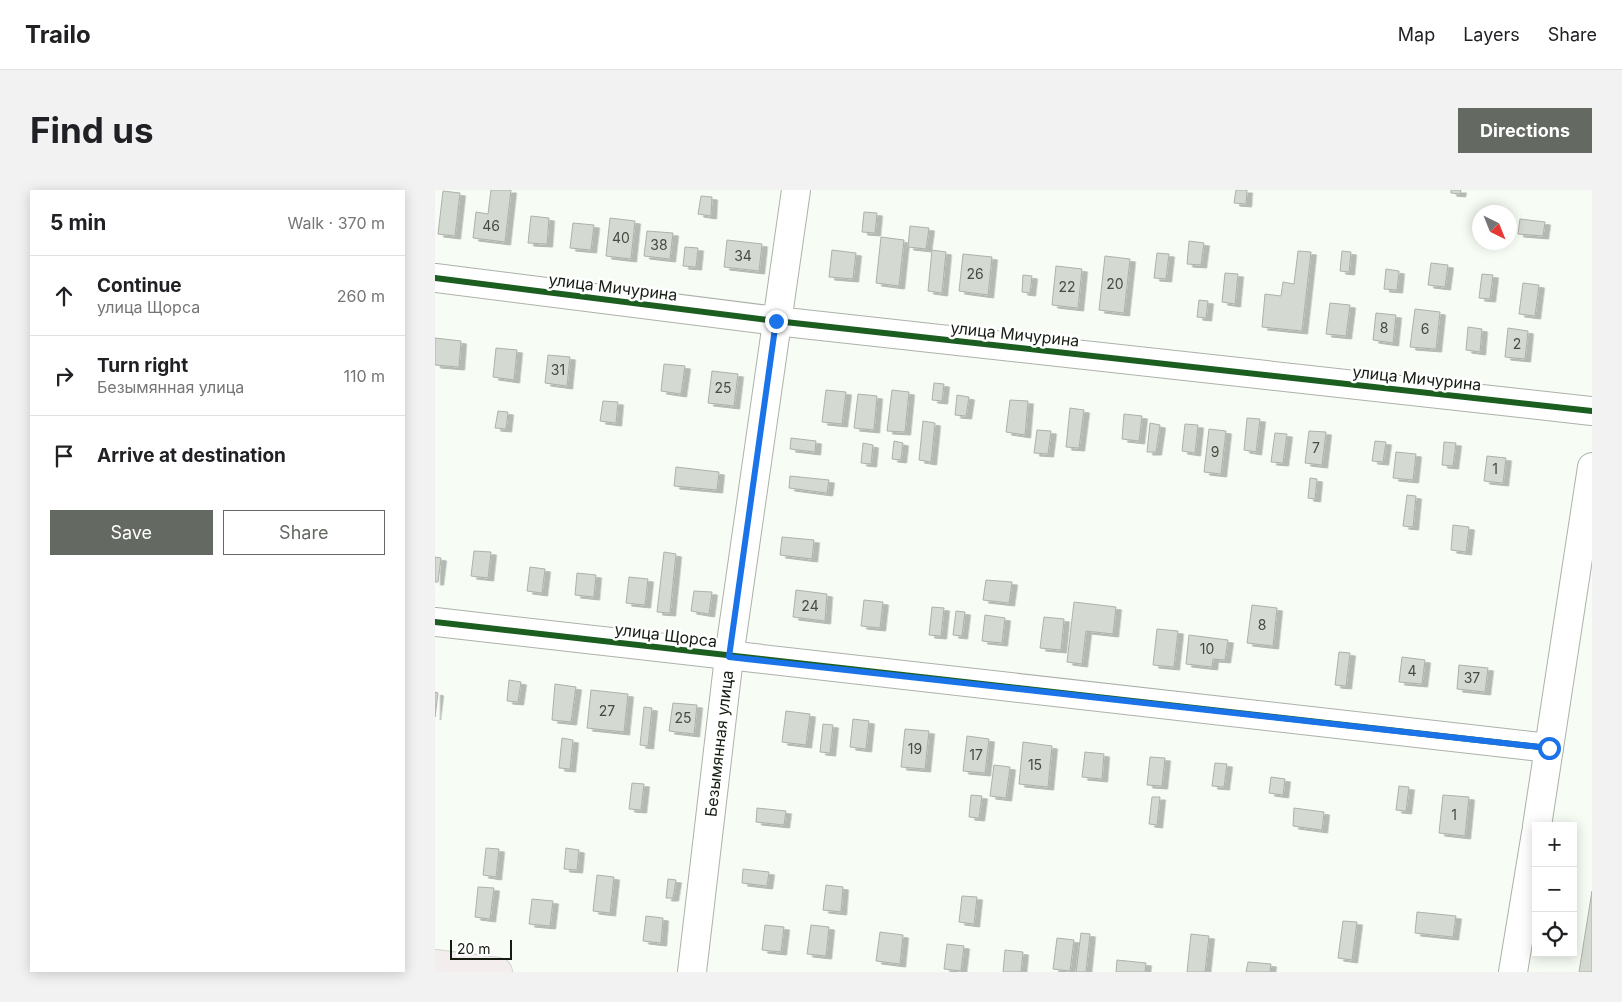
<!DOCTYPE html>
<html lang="en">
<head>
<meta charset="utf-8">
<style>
  body { margin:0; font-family:Inter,sans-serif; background:#f2f2f2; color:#202124 }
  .controls { position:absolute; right:15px; bottom:15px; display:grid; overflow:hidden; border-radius:0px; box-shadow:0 2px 12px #0003 }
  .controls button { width:45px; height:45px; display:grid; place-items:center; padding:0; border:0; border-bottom:1px solid #e0e0e0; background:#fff; color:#202124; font:25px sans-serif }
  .compass { position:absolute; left:1037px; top:15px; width:45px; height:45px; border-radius:50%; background:#fff; box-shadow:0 2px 12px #0003; rotate:137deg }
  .scale { position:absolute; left:15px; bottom:12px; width:62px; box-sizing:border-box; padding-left:5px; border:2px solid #151c11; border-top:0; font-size:14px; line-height:18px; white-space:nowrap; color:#151c11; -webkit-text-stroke:4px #fff; paint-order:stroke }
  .stop { position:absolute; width:15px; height:15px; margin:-11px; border:4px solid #1a73e8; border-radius:50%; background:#fff }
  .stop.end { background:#1a73e8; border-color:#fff; box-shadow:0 1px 5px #0008 }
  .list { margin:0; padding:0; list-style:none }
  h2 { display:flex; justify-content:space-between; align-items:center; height:65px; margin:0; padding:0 20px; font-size:21px }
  h2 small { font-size:16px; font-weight:400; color:#757577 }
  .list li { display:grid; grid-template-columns:32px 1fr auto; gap:15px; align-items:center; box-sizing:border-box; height:80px; padding:0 20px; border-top:1px solid #e0e0e0 }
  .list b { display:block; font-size:19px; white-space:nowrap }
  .list p { margin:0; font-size:16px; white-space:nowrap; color:#757577 }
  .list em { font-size:16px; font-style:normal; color:#757577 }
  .actions { display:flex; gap:10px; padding:15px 20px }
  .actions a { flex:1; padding:11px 0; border:1px solid #646a61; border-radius:0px; text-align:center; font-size:18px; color:#646a61 }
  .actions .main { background:#646a61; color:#fff }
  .icon { flex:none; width:28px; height:28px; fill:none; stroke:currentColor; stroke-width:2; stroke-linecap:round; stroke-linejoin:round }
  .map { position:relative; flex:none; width:1157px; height:782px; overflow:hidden; border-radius:0px }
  header { display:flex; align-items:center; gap:30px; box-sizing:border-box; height:70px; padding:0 25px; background:#fff; border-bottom:1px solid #e0e0e0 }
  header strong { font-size:24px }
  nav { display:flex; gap:28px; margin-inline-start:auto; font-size:18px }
  .intro { display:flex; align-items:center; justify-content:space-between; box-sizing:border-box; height:120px; padding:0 30px }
  h1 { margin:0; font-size:35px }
  .button { padding:12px 22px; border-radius:0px; background:#646a61; color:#fff; font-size:18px; font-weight:700 }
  main { display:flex; gap:30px; padding:0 30px }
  aside { flex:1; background:#fff; border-radius:0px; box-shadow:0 2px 12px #0003 }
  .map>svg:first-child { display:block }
</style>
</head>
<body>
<header>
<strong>Trailo</strong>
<nav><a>Map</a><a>Layers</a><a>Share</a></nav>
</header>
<div class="intro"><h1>Find us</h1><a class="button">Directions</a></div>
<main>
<aside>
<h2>5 min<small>Walk · 370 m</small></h2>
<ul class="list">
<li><svg class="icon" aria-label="ahead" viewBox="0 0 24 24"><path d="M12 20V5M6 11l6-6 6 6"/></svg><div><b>Continue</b><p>улица Щорса</p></div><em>260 m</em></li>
<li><svg class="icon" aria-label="right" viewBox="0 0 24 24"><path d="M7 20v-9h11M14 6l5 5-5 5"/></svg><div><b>Turn right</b><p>Безымянная улица</p></div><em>110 m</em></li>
<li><svg class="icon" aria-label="arrive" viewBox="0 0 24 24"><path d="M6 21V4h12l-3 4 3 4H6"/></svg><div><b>Arrive at destination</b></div></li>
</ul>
<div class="actions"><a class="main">Save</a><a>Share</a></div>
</aside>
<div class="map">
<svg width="1157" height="782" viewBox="0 0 1157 782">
  <defs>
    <filter id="shadow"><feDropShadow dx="5.5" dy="3" stdDeviation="0" flood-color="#0004"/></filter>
  </defs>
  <rect width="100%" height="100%" fill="#f7fcf5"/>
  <g fill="#d4dad1" stroke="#acb2a9" filter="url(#shadow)">
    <path d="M56 0H76L70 52 38 48 41 22 53 24Z"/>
    <path d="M801 0H812L811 14 799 13Z"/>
    <path d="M1016 0H1026L1025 4 1016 3Z"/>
    <path d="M8 1 25 3 20 46 3 44Z"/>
    <path d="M266 6 277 7 276 26 263 24Z"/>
    <path d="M429 22 442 23 440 43 427 42Z"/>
    <path d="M96 26 114 28 112 54 93 53Z"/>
    <path d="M175 28 200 31 196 69 171 66Z"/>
    <path d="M1085 29 1110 32 1108 46 1083 44Z"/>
    <path d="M138 33 159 35 156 60 135 58Z"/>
    <path d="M475 36 494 38 491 59 473 57Z"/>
    <path d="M212 41 238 43 235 69 209 66Z"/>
    <path d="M446 47 469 50 464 96 441 93Z"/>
    <path d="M292 50 327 54 324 81 289 77Z"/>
    <path d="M754 51 769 53 766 75 752 74Z"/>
    <path d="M250 57 263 58 261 77 248 76Z"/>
    <path d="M397 60 421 63 418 89 394 87Z"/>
    <path d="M497 60 511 62 507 103 493 101Z"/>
    <path d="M863 61 876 62 867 141 827 137 830 104 846 106 848 92 859 94Z"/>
    <path d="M907 61 916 62 914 82 905 81Z"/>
    <path d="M722 63 734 64 731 89 719 88Z"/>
    <path d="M528 64 557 67 553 105 524 101Z"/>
    <path d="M670 66 695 69 689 123 664 120Z"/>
    <path d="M996 73 1013 75 1010 97 993 95Z"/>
    <path d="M621 76 647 79 643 118 617 115Z"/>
    <path d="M951 79 964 81 962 100 949 99Z"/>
    <path d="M790 83 803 84 800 114 787 112Z"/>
    <path d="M1047 84 1058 85 1055 109 1044 108Z"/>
    <path d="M588 85 597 86 595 103 587 102Z"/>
    <path d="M1088 93 1104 95 1100 126 1084 124Z"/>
    <path d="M764 110 773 111 771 128 762 127Z"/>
    <path d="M895 113 915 115 911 146 891 144Z"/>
    <path d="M980 119 1005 122 1001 159 975 157Z"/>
    <path d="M941 123 961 125 958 153 938 150Z"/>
    <path d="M1033 137 1047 139 1045 162 1031 160Z"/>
    <path d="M1073 138 1093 141 1090 169 1070 167Z"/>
    <path d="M0 148 26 151 24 177 0 175Z"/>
    <path d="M61 158 82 160 79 190 58 187Z"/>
    <path d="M113 165 135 167 132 196 110 193Z"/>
    <path d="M229 174 250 176 246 204 226 201Z"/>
    <path d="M277 181 303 184 299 216 273 213Z"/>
    <path d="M499 193 509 194 507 211 497 210Z"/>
    <path d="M391 200 411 202 407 234 387 232Z"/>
    <path d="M457 200 474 202 470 242 452 241Z"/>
    <path d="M423 204 442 206 439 240 419 238Z"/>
    <path d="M522 205 534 207 531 226 520 225Z"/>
    <path d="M575 210 593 211 590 245 571 242Z"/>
    <path d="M168 211 183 212 181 233 165 231Z"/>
    <path d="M635 218 649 220 644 258 631 257Z"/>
    <path d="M63 221 73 222 71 239 60 238Z"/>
    <path d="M689 224 707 226 704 251 687 249Z"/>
    <path d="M812 228 825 229 821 262 809 260Z"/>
    <path d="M488 231 500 233 496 272 484 270Z"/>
    <path d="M715 233 725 235 721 262H712Z"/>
    <path d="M750 234 763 235 760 263 747 261Z"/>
    <path d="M774 239 791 241 786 284 769 282Z"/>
    <path d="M602 240 616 241 613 264 599 263Z"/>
    <path d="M874 241 891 242 887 275 870 273Z"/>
    <path d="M840 243 852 244 848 273 836 272Z"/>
    <path d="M356 248 381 251 380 262 355 259Z"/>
    <path d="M459 251 468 253 466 270 457 269Z"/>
    <path d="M940 251 951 252 948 272 937 271Z"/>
    <path d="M1009 252 1021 253 1018 276 1007 275Z"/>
    <path d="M428 253 438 255 436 274 426 273Z"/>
    <path d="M961 262 981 264 978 290 958 288Z"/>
    <path d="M1052 266 1071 268 1068 293 1049 291Z"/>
    <path d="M241 277 284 282 282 300 239 296Z"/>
    <path d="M355 286 394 290 392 303 354 298Z"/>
    <path d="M875 288 882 289 880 309 873 308Z"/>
    <path d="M972 305 981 306 978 337 968 336Z"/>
    <path d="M1018 335 1034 337 1031 362 1016 360Z"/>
    <path d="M347 347 379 350 377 369 345 365Z"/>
    <path d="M39 361 56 362 53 388 36 386Z"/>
    <path d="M229 362 241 364 235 423 222 422Z"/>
    <path d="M0 367 6 368 3 392H0Z"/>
    <path d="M95 377 110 379 107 403 92 401Z"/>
    <path d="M142 383 161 385 159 407 140 405Z"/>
    <path d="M194 387 213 389 210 415 191 413Z"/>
    <path d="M551 390 577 392 574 413 548 410Z"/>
    <path d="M361 400 392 404 390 431 358 427Z"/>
    <path d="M259 401 277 402 274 424 256 421Z"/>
    <path d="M429 410 448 412 445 438 426 436Z"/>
    <path d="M639 412 681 417 678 444 651 441 647 474 632 472Z"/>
    <path d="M817 415 842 418 838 456 812 453Z"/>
    <path d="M497 417 509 418 506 446 494 445Z"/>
    <path d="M521 421 530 422 527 446 518 445Z"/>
    <path d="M550 425 570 428 567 453 547 451Z"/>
    <path d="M609 427 629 429 626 460 605 458Z"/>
    <path d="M722 439 743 441 739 477 718 475Z"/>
    <path d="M754 445 793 450 790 470 778 469 777 477 751 474Z"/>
    <path d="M904 462 915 463 911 496 900 495Z"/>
    <path d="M967 467 990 470 987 494 964 492Z"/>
    <path d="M1024 475 1053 478 1050 502 1022 499Z"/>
    <path d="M74 490 86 492 83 512 72 511Z"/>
    <path d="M120 494 141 497 136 532 117 530Z"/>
    <path d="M156 500 193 504 189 542 152 538Z"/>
    <path d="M0 502 3 503 0 527Z"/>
    <path d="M238 513 262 515 259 544 234 541Z"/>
    <path d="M209 517 217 518 213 556 205 555Z"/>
    <path d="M351 521 375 524 371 555 347 552Z"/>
    <path d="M418 529 434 531 431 559 415 557Z"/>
    <path d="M388 534 398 535 395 563 385 562Z"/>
    <path d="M470 539 494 541 490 579 466 577Z"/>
    <path d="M532 546 554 549 550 583 528 581Z"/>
    <path d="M127 548 138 550 135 579 124 578Z"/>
    <path d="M588 552 617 556 613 597 584 594Z"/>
    <path d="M650 562 669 564 667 589 647 587Z"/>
    <path d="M715 567 730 568 727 596 712 595Z"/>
    <path d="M780 573 792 574 789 597 777 596Z"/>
    <path d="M559 575 575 577 571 608 555 606Z"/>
    <path d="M836 587 850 589 848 605 834 603Z"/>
    <path d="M197 593 209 594 206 620 194 619Z"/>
    <path d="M964 596 974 597 971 621 961 620Z"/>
    <path d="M536 605 547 606 544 628 534 627Z"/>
    <path d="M1008 605 1034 607 1030 646 1004 643Z"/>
    <path d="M717 607H725L722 635 714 634Z"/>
    <path d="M322 618 351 621 349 635 321 632Z"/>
    <path d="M859 618 889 622 887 640 858 636Z"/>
    <path d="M51 658 64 659 61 687 48 685Z"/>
    <path d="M131 658 144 660 142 680 129 679Z"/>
    <path d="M308 679 334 682 332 696 307 693Z"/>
    <path d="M162 685 179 687 175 723 158 721Z"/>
    <path d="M233 689 241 690 238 708H231Z"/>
    <path d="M391 695 408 697 406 722 388 720Z"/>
    <path d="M43 697 59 698 55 729 40 727Z"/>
    <path d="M1157 701V782H1144Z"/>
    <path d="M527 706 542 707 539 734 524 732Z"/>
    <path d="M97 709 118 711 115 736 94 734Z"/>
    <path d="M982 722 1021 726 1018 747 980 743Z"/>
    <path d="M211 726 228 728 226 753 208 751Z"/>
    <path d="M908 731 922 732 917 770 903 768Z"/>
    <path d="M330 735 349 737 346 762 327 760Z"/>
    <path d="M376 735 394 737 391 766 372 764Z"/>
    <path d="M445 742 468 745 465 774 441 771Z"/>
    <path d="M646 743 655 744 651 782H641Z"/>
    <path d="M756 744 774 746 770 782H752Z"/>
    <path d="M622 748 639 750 635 781 618 779Z"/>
    <path d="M512 754 529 756 526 781 509 779Z"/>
    <path d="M570 760 588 762 586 782H568Z"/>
    <path d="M682 770 711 773 710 782H681Z"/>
    <path d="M813 772 836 774 835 782H811Z"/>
  </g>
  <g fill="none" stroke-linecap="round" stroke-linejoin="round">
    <g stroke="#acb2a9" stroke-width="30">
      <g id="minor">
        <path d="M0 88 341 131 1157 221"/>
        <path d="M0 432 1114 558"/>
        <path d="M1102 636 1157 277"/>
        <path id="s1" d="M257 782 294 467 361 0"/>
        <path d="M1078 782 1101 643"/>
      </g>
    </g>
    <g stroke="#d2d5d0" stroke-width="30">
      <path id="major" d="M0 774 63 782"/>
    </g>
    <use href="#minor" stroke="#fefffe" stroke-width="28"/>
    <use href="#major" stroke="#f4eded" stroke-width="28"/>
    <g stroke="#fff" stroke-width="9">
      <g id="cycleway">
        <path d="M0 88 341 131 1157 221"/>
        <path d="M0 432 1114 558"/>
      </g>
    </g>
    <use href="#cycleway" stroke="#1b5e20" stroke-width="6"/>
  </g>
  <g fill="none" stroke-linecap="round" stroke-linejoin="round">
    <path stroke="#1a73e8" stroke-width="6" d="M341 131 294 467 1114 558"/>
  </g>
  <g text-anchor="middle" stroke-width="5" stroke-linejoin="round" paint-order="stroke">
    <g font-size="14" fill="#454c41">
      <text x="56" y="41">46</text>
      <text x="186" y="53">40</text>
      <text x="224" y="60">38</text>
      <text x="308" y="71">34</text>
      <text x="540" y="89">26</text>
      <text x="680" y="99">20</text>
      <text x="632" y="102">22</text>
      <text x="949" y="143">8</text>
      <text x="990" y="144">6</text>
      <text x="1082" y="159">2</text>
      <text x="123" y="185">31</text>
      <text x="288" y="203">25</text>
      <text x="881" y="263">7</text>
      <text x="780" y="267">9</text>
      <text x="1060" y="284">1</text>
      <text x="375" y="421">24</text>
      <text x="827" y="440">8</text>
      <text x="772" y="464">10</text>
      <text x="977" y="486">4</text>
      <text x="1037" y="493">37</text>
      <text x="172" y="526">27</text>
      <text x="248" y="533">25</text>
      <text x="480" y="564">19</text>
      <text x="541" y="570">17</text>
      <text x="600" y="580">15</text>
      <text x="1019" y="630">1</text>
    </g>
    <g font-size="16" fill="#151c11" stroke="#fff">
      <text transform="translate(178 97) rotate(7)" y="6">улица Мичурина</text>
      <text transform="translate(580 144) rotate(6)" y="6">улица Мичурина</text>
      <text transform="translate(982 188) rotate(6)" y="6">улица Мичурина</text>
      <text transform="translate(231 445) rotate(7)" y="6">улица Щорса</text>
      <text dy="6" stroke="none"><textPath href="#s1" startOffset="230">Безымянная улица</textPath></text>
    </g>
  </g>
</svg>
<div class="controls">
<button>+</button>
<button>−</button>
<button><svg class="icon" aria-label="locate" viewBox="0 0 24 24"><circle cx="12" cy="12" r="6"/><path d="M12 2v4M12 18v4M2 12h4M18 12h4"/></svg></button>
</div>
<svg class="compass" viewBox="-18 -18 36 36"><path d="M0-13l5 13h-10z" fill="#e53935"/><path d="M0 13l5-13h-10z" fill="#757577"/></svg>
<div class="scale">20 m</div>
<div class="stop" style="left:1114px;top:558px"></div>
<div class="stop end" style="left:341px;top:131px"></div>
</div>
</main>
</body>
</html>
